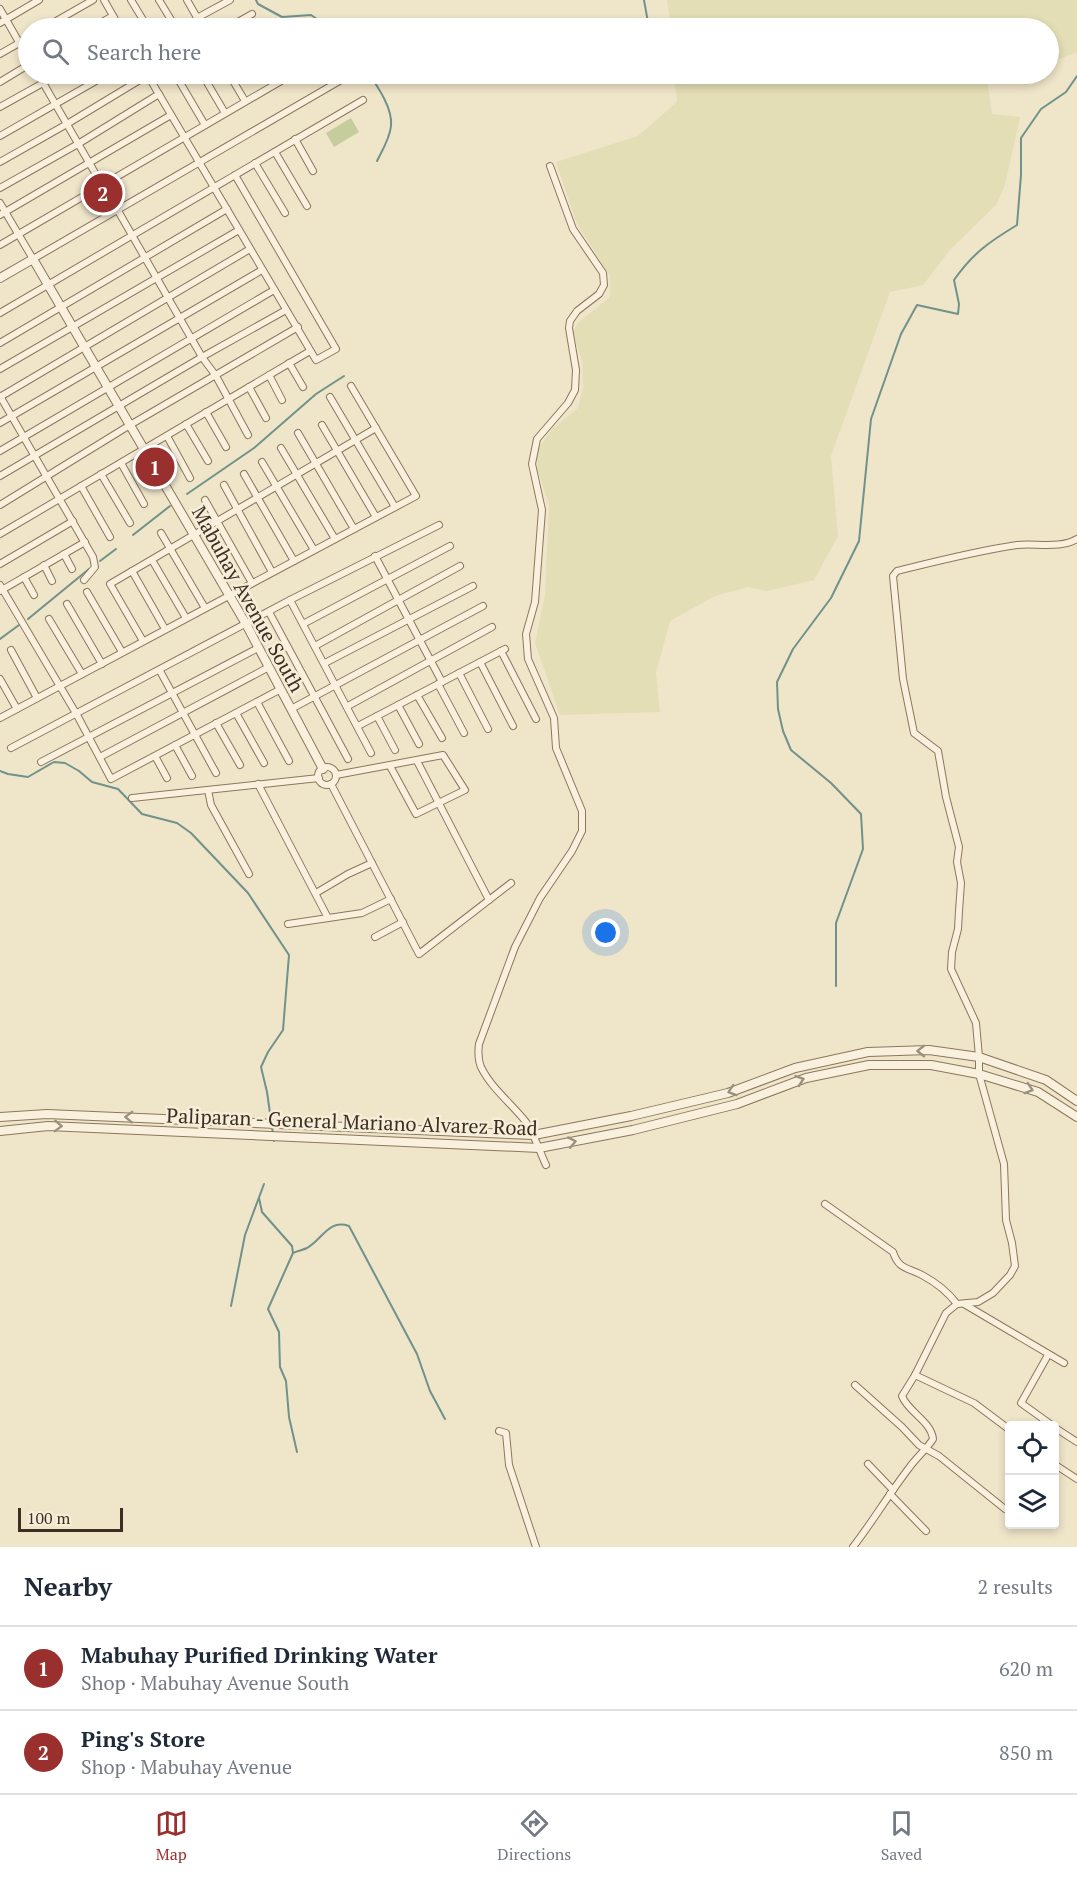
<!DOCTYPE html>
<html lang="en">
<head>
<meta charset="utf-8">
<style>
  body { margin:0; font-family:"PT Serif",serif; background:#f2f2f3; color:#1f2937 }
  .controls { position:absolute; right:18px; bottom:18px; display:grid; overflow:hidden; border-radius:6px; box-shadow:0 3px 9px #0003 }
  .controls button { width:54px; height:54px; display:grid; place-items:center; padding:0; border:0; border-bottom:2px solid #e0e1e3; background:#fff; color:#1f2937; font:30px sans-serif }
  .scale { position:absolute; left:18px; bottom:15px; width:105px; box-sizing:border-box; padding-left:6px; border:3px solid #3c2f21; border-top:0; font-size:16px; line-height:21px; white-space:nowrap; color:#3c2f21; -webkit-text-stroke:4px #f6eed9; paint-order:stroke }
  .you { position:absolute; left:606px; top:933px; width:21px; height:21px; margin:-15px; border:4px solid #fff; border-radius:50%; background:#1a73e8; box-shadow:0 0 0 9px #1a73e833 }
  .badge { display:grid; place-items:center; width:39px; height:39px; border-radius:50%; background:#9a302d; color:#fff; font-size:20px; font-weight:700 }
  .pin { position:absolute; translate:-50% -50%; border:3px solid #fff; box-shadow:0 2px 6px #0006 }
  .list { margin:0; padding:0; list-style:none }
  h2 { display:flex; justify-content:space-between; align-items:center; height:78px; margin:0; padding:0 24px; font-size:26px }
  h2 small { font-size:20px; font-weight:400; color:#747a83 }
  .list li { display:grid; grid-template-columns:39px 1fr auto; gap:18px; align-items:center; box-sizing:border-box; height:84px; padding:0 24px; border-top:2px solid #e0e1e3 }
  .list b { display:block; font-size:22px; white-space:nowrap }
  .list p { margin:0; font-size:20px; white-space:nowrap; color:#747a83 }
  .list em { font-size:20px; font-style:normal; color:#747a83 }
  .icon { flex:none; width:33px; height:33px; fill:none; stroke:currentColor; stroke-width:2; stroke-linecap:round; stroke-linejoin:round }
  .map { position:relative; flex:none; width:1077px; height:1547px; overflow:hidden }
  .search { position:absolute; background:#fff; box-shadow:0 3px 9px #0003; left:18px; right:18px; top:18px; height:66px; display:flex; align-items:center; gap:15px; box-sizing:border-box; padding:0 21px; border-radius:33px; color:#747a83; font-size:22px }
  .sheet { height:246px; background:#fff }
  nav { display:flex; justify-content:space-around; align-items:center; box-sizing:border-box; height:84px; border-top:2px solid #e0e1e3; background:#fff; font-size:16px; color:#747a83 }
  nav a { display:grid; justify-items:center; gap:3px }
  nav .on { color:#9a302d }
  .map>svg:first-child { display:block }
</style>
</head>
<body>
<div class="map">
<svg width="1077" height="1547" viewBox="0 0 1077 1547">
  <rect width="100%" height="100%" fill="#efe5c9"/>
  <g fill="#e4deb6">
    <path d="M667 0H1077V52L1049 63 1048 28H671Z"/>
    <path d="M674 74H1034L1027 85 987 77 992 114 1020 117 1005 185 996 205 950 250 923 285 890 292 831 456 838 536 814 580 767 591 748 587 715 596 670 621 656 673 660 712 560 715 535 643 545 595 549 505 537 468 538 449 552 429 578 408 583 387 582 361 573 332 578 323 610 297V276L577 224 556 162 638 136 677 102Z"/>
  </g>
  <path fill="#c6cd9c" d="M351 118 359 132 334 147 326 133Z"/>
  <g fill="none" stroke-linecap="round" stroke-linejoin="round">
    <g stroke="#70928a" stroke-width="2">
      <path d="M256 0 258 4 282 17 311 15 330 28"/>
      <path d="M644 0 649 28"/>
      <path d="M369 74C378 87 393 109 391 126 390 138 382 151 377 161"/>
      <path d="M656 74 657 82"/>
      <path d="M187 494 254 448 316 394 344 376"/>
      <path d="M133 535 170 506"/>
      <path d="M100 561 116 549"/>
      <path d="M28 619 89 569"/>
      <path d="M0 639 19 625"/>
      <path d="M0 771 8 774 28 777 54 762 65 763 79 771 92 782 118 789 142 814 177 823 191 833 248 893 289 955 283 1030 268 1052 261 1067 267 1092 274 1141"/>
      <path d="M836 986V923L863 849 861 814 831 783 791 750 783 731 778 709 777 682 793 649 831 598 859 541 871 419 901 334 917 305 958 314 959 304 954 280C973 253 989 242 1017 225L1021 175V138L1041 109 1066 92 1077 76"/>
      <path d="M259 1198 262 1212 292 1246 293 1253 268 1309 279 1332 280 1367 286 1381 289 1417 297 1452"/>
      <path d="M293 1253C297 1251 303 1250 307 1248 323 1239 328 1219 349 1226L417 1354 430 1391 445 1419"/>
      <path d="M231 1306 245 1235 264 1184"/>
    </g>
    <g stroke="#8b775d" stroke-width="8">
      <g id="minor">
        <path d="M104 0 120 28"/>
        <path d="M131 0 148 28"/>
        <path d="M159 0 176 28"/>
        <path d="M187 0 203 28"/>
        <path d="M0 9 28 58"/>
        <path d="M197 18 230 0"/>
        <path d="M0 23 39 0"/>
        <path d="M44 28 93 0"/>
        <path d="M91 28 113 16"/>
        <path d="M227 28 252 14"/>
        <path d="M274 28 277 27"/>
        <path d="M0 54 28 38"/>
        <path d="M38 74 102 185"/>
        <path d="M147 74 316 360 336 349 235 175"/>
        <path d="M175 74 205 125"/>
        <path d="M202 74 225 113"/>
        <path d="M229 74 245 101"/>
        <path d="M232 79 242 74"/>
        <path d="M0 82 28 65"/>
        <path d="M0 107 59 74"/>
        <path d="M0 136 108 74"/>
        <path d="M295 139 313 171"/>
        <path d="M275 152 307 206"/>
        <path d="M0 162 67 124 148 75"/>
        <path d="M255 163 285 213"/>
        <path d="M0 188 78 144 159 94"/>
        <path d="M0 203 33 259 348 76"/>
        <path d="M117 209 202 357 216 376 248 435"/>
        <path d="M0 215 171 115"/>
        <path d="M0 245 293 74"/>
        <path d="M0 313 363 100"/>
        <path d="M0 343 227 209"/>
        <path d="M289 363 303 387"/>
        <path d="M0 369 239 230"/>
        <path d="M269 375 282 400"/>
        <path d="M249 387 266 418"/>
        <path d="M0 396 93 557 95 567 84 580"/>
        <path d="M0 397 250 249"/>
        <path d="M330 397 395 507"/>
        <path d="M206 412 226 447"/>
        <path d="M0 423 262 270"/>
        <path d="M186 424 208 461"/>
        <path d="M322 425 376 517"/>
        <path d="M298 433 354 529"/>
        <path d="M167 436 190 478"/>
        <path d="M281 448 335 539"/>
        <path d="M0 451 274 290"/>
        <path d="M262 462 314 550"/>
        <path d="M121 463 144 504"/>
        <path d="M101 474 130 523"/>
        <path d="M244 474 294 561"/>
        <path d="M0 476 202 357 286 310"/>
        <path d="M224 485 272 572"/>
        <path d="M81 486 110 537"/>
        <path d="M205 500 252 583"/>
        <path d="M0 505 130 425 298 327"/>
        <path d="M161 533 205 608"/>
        <path d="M0 534 310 351"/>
        <path d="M64 554 72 569"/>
        <path d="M375 556 442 682"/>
        <path d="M152 560 186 618"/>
        <path d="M0 564 73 521"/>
        <path d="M44 565 52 581"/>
        <path d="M132 571 165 629"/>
        <path d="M24 577 34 595"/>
        <path d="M0 585 77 715 111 779 281 689"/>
        <path d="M0 591 85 542"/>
        <path d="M87 592 122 652"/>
        <path d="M290 600 371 753"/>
        <path d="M67 604 102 664"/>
        <path d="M269 612 348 759"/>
        <path d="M49 619 82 674"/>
        <path d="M303 624 450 546"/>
        <path d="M143 641 110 584 376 428"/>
        <path d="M315 646 460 566"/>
        <path d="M11 650 37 698"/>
        <path d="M501 651 536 719"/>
        <path d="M480 662 513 726"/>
        <path d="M325 663 473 586"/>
        <path d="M160 671 216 773"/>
        <path d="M459 673 488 729"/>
        <path d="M0 679 17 709"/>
        <path d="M438 684 464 733"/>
        <path d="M417 695 442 738"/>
        <path d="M257 702 289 761"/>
        <path d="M398 705 419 744"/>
        <path d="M348 706 492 627"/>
        <path d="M291 709 483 606"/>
        <path d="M236 713 264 763"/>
        <path d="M377 716 395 750"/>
        <path d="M0 718 416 496 351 386"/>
        <path d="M216 723 240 765"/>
        <path d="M358 726 505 649"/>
        <path d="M175 745 192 776"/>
        <path d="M11 748 290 600 439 525"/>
        <path d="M155 756 167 778"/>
        <path d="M100 757 269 667"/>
        <path d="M417 761 489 900"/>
        <path d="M41 762 258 648"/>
        <circle cx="327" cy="776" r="9"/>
        <path d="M336 775 443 755 465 790 416 814 390 766"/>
        <path d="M258 784 328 918"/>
        <path d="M331 784 419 954 511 883"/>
        <path d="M208 790 211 805 249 874"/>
        <path d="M132 798 319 778"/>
        <path d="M316 893 348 874 372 863"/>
        <path d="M288 924 362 913 391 899"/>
        <path d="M375 937 403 922"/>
        <path d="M546 1165C539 1150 535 1136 526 1122 512 1104 491 1088 481 1067 478 1060 478 1052 479 1044L515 947 540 898 572 851 582 831V811L556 748 554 718 528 659 526 634 535 602 542 510 532 464 537 439 568 403 575 390 576 370 569 328 570 321 577 311 599 294 604 285 603 273 573 229 550 166"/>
        <path d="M825 1204 893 1252C899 1270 907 1267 922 1275 935 1282 948 1292 957 1304"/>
        <path d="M964 1304 1064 1363"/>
        <path d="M1048 1355 1021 1403 1053 1426"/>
        <path d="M915 1375 974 1403 1010 1430"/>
        <path d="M855 1385 902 1427 919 1445 939 1456 1005 1509"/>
        <path d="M1054 1427 1077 1442"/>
        <path d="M499 1431 506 1433 509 1465 536 1547"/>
        <path d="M868 1464 893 1490"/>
        <path d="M1054 1464 1077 1479"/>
        <path d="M890 1494 926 1531"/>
        <path d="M853 1547C873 1521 889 1494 909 1468 916 1458 926 1450 933 1439 931 1421 908 1412 902 1396L915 1375 946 1313 957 1304 978 1302 993 1293 1010 1275 1015 1266 1012 1243 1006 1220 1004 1164 979 1074V1057L976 1023 951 969 952 952 958 929 959 911 961 883 957 862 959 847 946 797 938 751 914 733 903 679 893 576 897 571C937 561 976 551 1017 545 1035 543 1061 549 1077 539"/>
      </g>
    </g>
    <g stroke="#8b775d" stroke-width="10">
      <g id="tertiary">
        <path d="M0 278 33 259 246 624 323 769"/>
        <path d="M0 1117 47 1114 534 1135 631 1116 728 1093 795 1068 868 1052 929 1050 979 1057 1046 1080 1077 1101"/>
        <path d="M0 1131 48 1126 539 1148 633 1130 737 1104 806 1078 869 1065H931L979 1074 1038 1092 1077 1117"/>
      </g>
    </g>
    <use href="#minor" stroke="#f9f1dd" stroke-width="6"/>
    <use href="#tertiary" stroke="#f9f1dd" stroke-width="8"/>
  </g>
  <defs><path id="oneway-chevron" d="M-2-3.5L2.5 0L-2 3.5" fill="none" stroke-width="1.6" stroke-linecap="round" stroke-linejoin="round" transform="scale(1.5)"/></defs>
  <g stroke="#9a907f">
    <use href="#oneway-chevron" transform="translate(921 1051) rotate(179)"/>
    <use href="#oneway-chevron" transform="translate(800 1080) rotate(-19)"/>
    <use href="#oneway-chevron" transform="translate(1029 1089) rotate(18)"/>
    <use href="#oneway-chevron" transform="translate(732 1091) rotate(162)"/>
    <use href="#oneway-chevron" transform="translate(129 1117) rotate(-178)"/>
    <use href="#oneway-chevron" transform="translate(58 1126) rotate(2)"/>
    <use href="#oneway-chevron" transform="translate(572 1142) rotate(-11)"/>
  </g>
  <g text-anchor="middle" stroke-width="5" stroke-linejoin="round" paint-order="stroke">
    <g font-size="20" fill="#3c2f21" stroke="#f6eed9">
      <text transform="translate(248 599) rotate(61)" y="7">Mabuhay Avenue South</text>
      <text transform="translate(352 1122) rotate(2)" y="7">Paliparan - General Mariano Alvarez Road</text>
    </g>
  </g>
</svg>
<div class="controls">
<button><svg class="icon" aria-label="locate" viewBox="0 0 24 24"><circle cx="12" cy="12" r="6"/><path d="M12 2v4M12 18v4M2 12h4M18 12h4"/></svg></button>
<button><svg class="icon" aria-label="layers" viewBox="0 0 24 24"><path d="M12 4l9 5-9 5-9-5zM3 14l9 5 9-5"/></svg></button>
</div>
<div class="scale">100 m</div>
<div class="you"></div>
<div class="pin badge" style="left:155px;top:467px">1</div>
<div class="pin badge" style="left:103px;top:193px">2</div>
<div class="search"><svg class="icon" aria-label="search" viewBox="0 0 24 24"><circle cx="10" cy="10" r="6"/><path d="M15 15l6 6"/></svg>Search here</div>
</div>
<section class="sheet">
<h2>Nearby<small>2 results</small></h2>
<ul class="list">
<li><span class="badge">1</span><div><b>Mabuhay Purified Drinking Water</b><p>Shop · Mabuhay Avenue South</p></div><em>620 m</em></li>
<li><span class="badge">2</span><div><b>Ping's Store</b><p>Shop · Mabuhay Avenue</p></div><em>850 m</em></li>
</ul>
</section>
<nav>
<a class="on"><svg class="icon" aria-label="map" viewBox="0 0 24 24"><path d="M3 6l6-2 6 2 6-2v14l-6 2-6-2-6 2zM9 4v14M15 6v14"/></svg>Map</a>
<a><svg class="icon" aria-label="directions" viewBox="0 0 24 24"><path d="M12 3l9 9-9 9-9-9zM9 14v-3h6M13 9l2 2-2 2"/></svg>Directions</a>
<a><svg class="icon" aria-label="saved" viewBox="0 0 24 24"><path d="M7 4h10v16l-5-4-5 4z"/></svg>Saved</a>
</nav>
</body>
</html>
